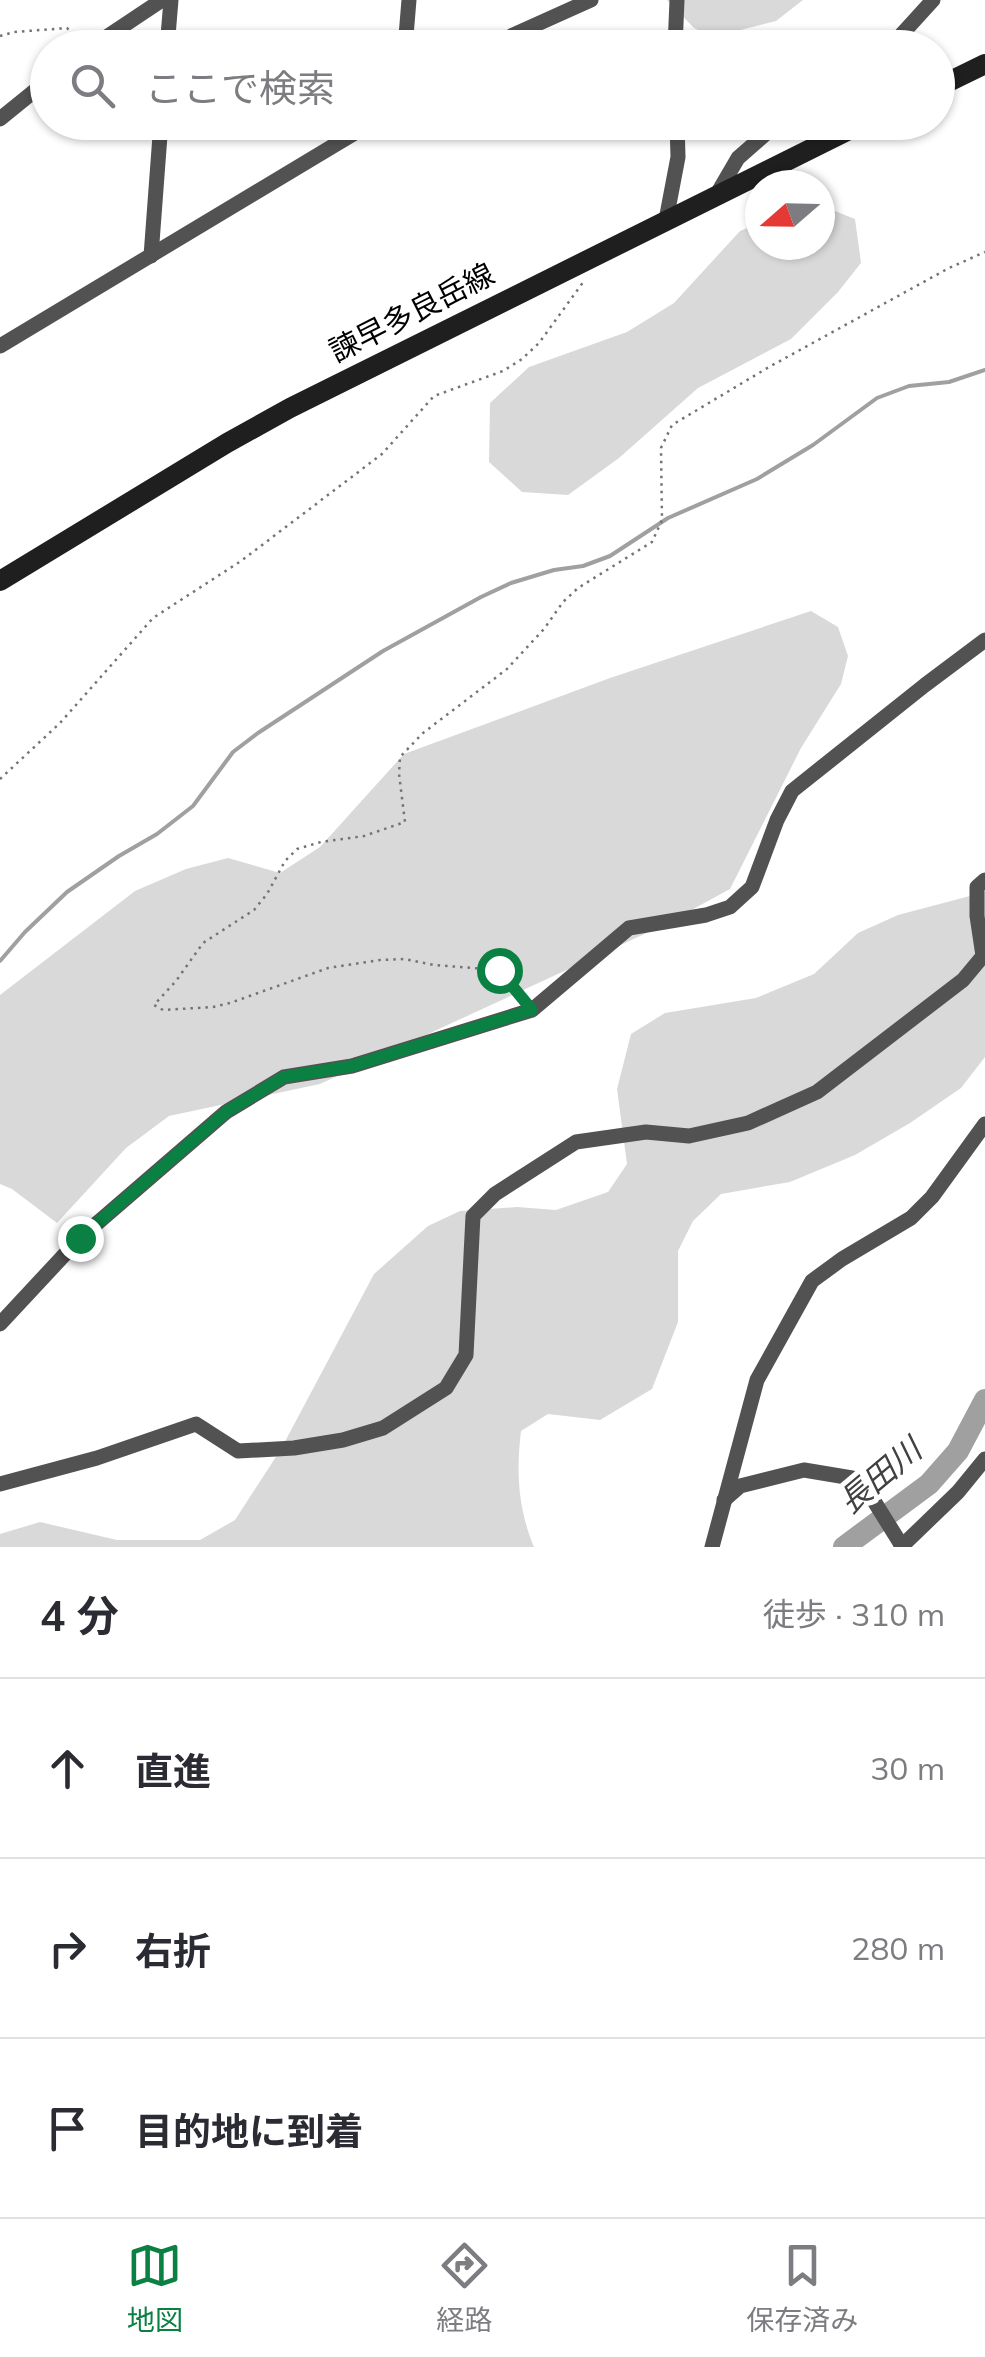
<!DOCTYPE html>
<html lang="ja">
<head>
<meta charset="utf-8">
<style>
  body { margin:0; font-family:Mulish,"Noto Sans JP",sans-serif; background:#f7f7f7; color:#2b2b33 }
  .compass { position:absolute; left:745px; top:170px; width:90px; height:90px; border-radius:50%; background:#fff; box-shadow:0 2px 8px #0004; rotate:250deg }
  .stop { position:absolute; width:30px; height:30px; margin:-22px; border:8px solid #0b8043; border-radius:50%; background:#fff }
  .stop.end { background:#0b8043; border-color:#fff; box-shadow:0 2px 10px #0008 }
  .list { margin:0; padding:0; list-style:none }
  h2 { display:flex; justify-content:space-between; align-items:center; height:130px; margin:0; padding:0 40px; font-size:42px }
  h2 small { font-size:32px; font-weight:400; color:#7c7c81 }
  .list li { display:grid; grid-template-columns:65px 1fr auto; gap:30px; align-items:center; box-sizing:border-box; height:180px; padding:0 40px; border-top:2px solid #e1e1e2 }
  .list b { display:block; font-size:38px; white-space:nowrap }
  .list em { font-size:32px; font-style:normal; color:#7c7c81 }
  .icon { flex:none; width:55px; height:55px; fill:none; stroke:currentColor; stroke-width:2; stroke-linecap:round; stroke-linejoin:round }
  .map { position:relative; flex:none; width:985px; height:1547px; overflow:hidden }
  .search { position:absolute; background:#fff; box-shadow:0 2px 8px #0004; left:30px; right:30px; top:30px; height:110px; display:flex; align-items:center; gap:25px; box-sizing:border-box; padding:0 35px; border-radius:55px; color:#7c7c81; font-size:38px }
  .sheet { height:670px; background:#fff }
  nav { display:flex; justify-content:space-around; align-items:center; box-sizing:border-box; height:140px; border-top:2px solid #e1e1e2; background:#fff; font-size:28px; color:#7c7c81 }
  nav a { display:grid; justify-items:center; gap:5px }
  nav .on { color:#0b8043 }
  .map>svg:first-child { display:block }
</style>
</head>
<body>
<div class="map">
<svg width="985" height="1547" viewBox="0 0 985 1547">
  <rect width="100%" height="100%" fill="#fff"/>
  <g fill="#d9d9d9">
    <path d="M667 0H803L776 21 713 37 694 28Z"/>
    <path d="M820 205 855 219 861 263 838 292 791 339 698 388 619 458 568 495 522 492 489 462 490 403 529 367 627 332 674 303 740 231 760 223V245H820Z"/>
    <path d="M811 611 838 627 848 656 841 684 801 748 730 889 664 925 320 1084 169 1116 126 1148 57 1223 12 1189 0 1184V995L135 891 186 869 228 858 280 873 320 847 404 754 610 678Z"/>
    <path d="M985 892V1057L961 1088 910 1123 855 1155 790 1182 721 1194 693 1221 678 1251V1322L652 1389 600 1420 548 1414 521 1431C516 1472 518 1509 534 1547H0V1534L40 1522 117 1540H200L235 1520 281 1449 374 1274 428 1226 460 1211 517 1207 556 1210 608 1192 627 1164 617 1089 631 1034 665 1013 756 998 814 974 858 933 898 915Z"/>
  </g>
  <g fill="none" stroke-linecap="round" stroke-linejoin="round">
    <path stroke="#a0a0a0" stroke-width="4" d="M0 961 25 932 67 892 119 856 157 834 193 806 233 752 258 733 383 651 481 597 511 583 554 570 583 566 610 556 668 518 757 479 813 445 877 398 909 386 949 382 985 370"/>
    <path stroke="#a0a0a0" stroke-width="22" d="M844 1547 929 1484 958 1451 985 1400"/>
    <g stroke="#747474" stroke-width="2.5" stroke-dasharray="2.5 5" stroke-linecap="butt">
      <path d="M0 36 14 32 67 28 78 40"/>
      <path d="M0 779 60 723 153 618 241 561 382 454 434 396 503 371 522 359 539 343 584 281"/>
      <path d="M523 1000 499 970 434 965 405 959 380 960 328 968 230 1003 213 1007 163 1010 154 1005 176 981 203 943 254 910 267 894 285 861 297 849 321 842 364 836 405 822 399 774 400 757 423 733 507 669 544 629 563 602 578 588 652 542 662 520 661 448 672 425 769 367 949 268 985 252"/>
    </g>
    <g stroke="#525252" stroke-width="15">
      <path d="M90 48 162 0"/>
      <path d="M167 48 171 0"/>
      <path d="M405 48 409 0"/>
      <path d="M494 48 513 35 591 0"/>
      <path d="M675 48 677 0"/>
      <path d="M887 48 892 45 933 0"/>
      <path d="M0 119 48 80"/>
      <path d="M717 194 738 158 779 122"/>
      <path d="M666 220 678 157 677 122"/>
      <path d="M151 256 161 122"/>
      <path d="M0 346 373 122"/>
      <path d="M0 1324 80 1238 226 1112 284 1077 352 1066 532 1010 629 928 706 915 730 907 752 887 777 820 792 791 925 685 985 640"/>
      <path d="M0 1484 97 1458 196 1424 238 1451 294 1448 343 1440 383 1428 446 1388 466 1355 473 1216 495 1194 576 1142 646 1132 689 1136 748 1123 817 1092 963 980 983 956 977 916V887L985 880"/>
      <path d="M724 1500 740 1486 804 1470 852 1478 869 1493 902 1546"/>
      <path d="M712 1547 757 1380 812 1281 842 1259 911 1218 932 1197 985 1124"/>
      <path d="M901 1547 958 1492 985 1459"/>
    </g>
    <g stroke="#1f1f1f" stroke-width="20">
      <path d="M938 87 985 64"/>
      <path d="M0 581 227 443 290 408 865 122"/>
    </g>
  </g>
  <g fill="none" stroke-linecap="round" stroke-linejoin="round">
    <path stroke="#0b8043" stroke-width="12" d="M80 1238 226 1112 284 1077 352 1066 532 1010 499 970"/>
  </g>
  <g text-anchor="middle" stroke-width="10" stroke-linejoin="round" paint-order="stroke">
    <g font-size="30" fill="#000" stroke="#fff">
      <text transform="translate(412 313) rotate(-27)" y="10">諫早多良岳線</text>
    </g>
    <g font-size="32" font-style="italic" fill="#414141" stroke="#fff">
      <text transform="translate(880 1476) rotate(-40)" y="11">長田川</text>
    </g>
  </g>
</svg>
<svg class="compass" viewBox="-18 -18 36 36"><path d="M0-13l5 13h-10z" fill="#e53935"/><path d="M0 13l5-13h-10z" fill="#7c7c81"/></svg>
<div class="stop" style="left:499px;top:970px"></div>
<div class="stop end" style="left:80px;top:1238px"></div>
<div class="search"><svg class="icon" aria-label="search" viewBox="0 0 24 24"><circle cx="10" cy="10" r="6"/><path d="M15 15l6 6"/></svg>ここで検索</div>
</div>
<section class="sheet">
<h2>4 分<small>徒歩 · 310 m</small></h2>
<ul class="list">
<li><svg class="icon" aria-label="ahead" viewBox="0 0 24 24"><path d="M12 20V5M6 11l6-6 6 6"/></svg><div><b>直進</b></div><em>30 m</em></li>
<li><svg class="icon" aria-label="right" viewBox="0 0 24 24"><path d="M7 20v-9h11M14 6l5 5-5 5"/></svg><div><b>右折</b></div><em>280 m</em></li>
<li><svg class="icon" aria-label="arrive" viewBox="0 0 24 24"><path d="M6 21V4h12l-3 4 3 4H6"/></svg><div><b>目的地に到着</b></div></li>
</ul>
</section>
<nav>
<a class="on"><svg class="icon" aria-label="map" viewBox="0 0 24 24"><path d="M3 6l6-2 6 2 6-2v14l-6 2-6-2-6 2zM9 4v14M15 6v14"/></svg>地図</a>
<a><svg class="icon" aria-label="directions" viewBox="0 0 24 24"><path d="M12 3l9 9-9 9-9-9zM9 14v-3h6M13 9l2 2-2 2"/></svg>経路</a>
<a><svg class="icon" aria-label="saved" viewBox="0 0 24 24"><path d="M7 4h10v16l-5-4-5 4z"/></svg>保存済み</a>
</nav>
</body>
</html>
